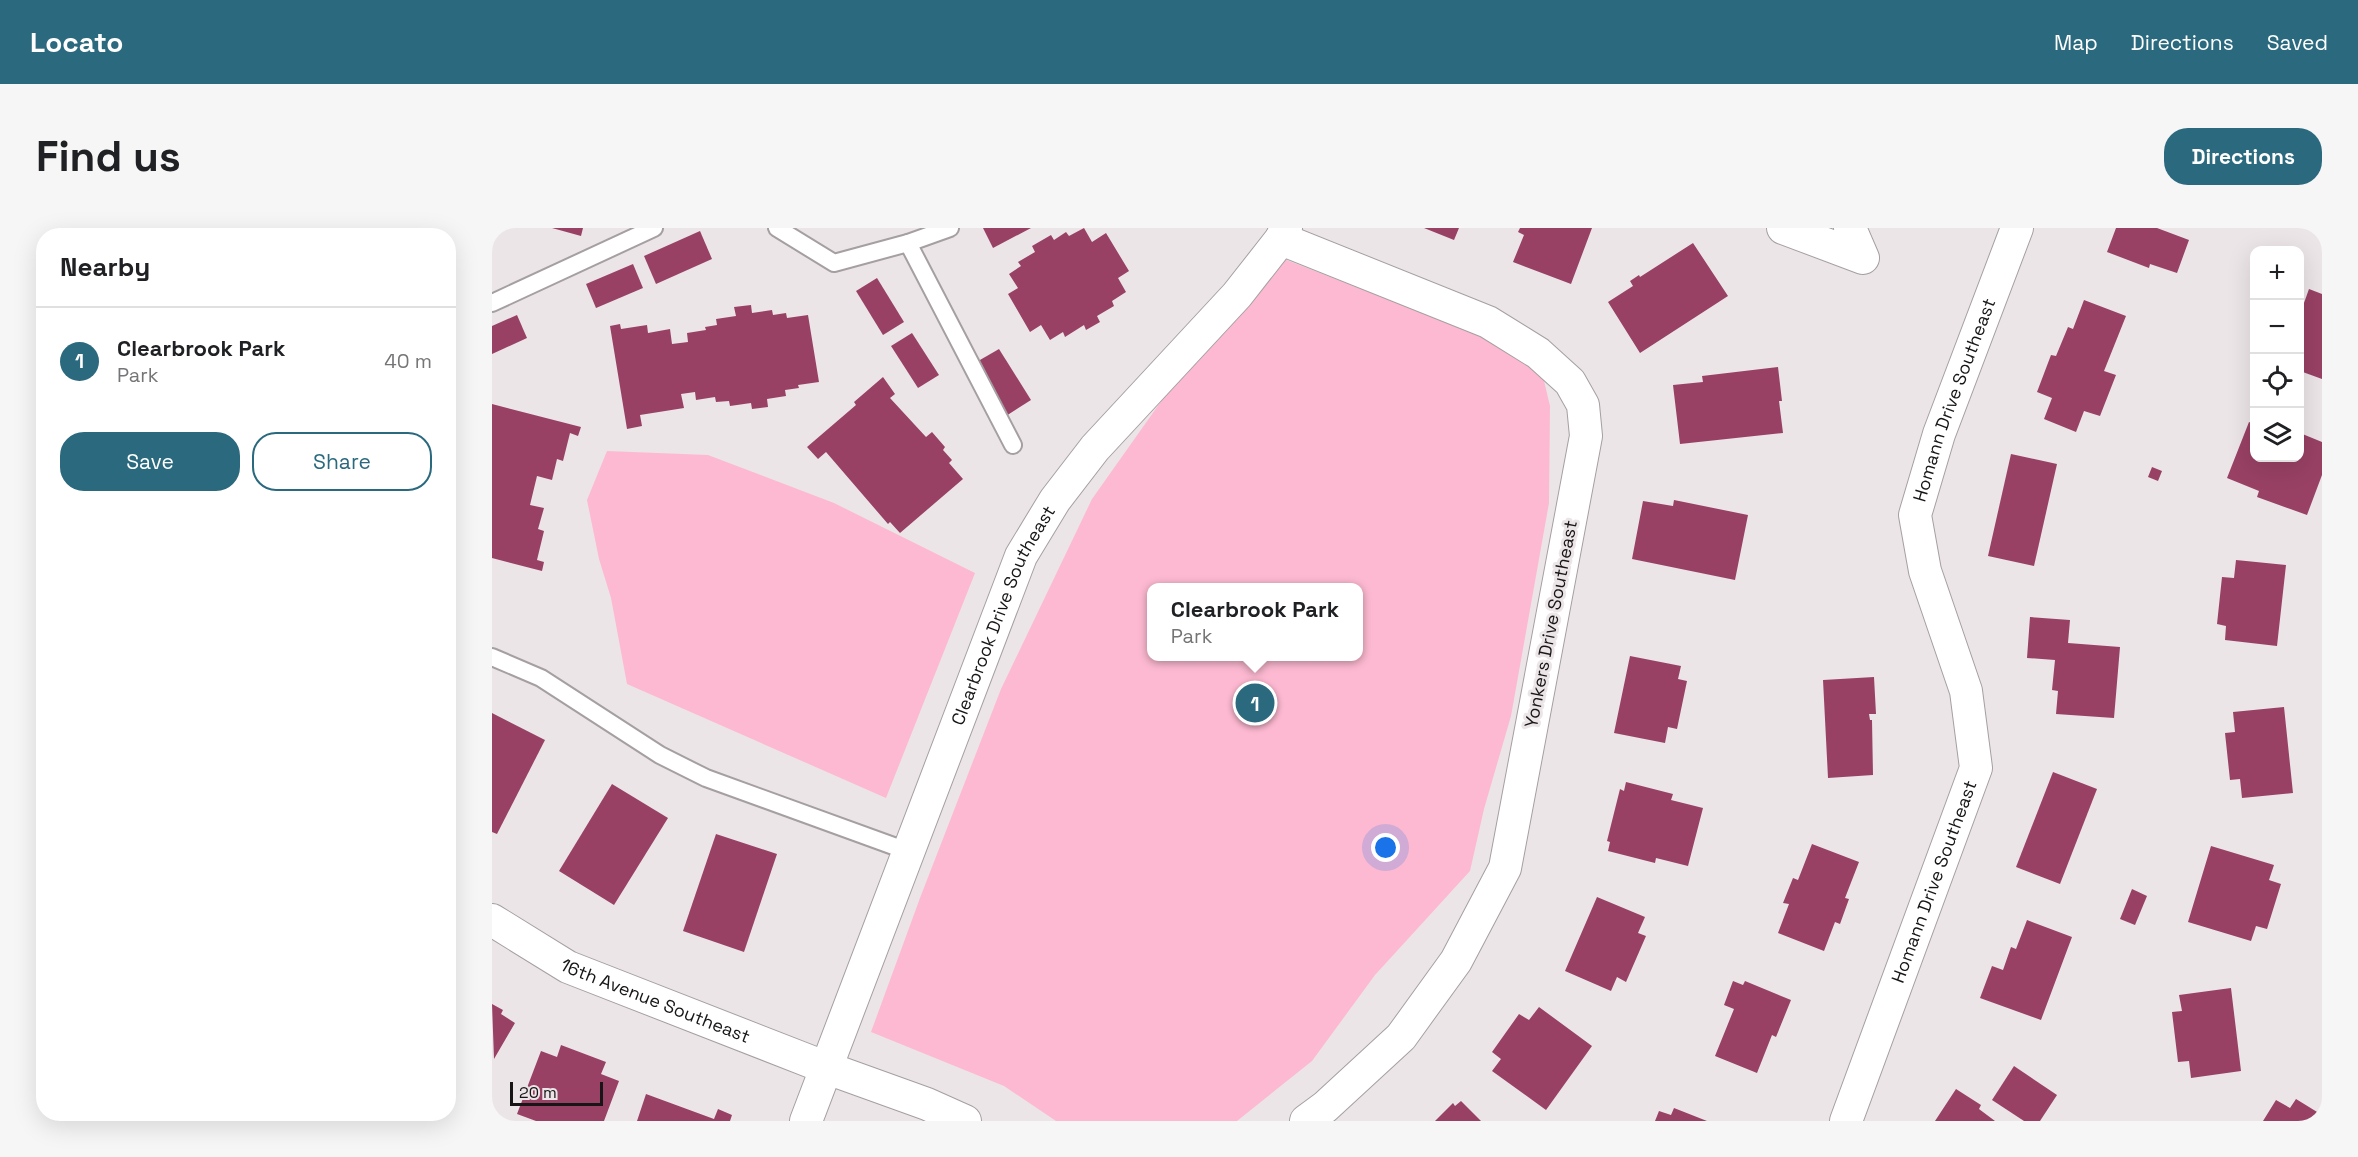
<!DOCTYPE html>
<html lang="en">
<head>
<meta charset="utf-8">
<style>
  body { margin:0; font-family:"Space Grotesk",sans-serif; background:#f6f6f6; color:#202124 }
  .controls { position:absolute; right:18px; top:18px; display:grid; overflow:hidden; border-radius:12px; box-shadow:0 6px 24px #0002 }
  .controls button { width:54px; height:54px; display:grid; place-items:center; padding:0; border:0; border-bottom:2px solid #e0e0e0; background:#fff; color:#202124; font:30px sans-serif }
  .scale { position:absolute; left:18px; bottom:15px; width:93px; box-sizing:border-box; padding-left:6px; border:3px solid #171516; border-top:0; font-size:16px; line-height:21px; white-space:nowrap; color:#171516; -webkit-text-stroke:4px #ece5e7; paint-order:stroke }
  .you { position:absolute; left:894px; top:620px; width:21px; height:21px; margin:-15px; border:4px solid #fff; border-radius:50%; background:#1a73e8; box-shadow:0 0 0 9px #1a73e833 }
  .badge { display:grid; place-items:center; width:39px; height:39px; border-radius:50%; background:#2a697e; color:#fff; font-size:20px; font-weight:700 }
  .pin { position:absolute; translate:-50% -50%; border:3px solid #fff; box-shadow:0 2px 6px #0006 }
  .popup { position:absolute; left:655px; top:355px; width:216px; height:78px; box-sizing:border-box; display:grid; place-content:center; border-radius:12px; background:#fff; filter:drop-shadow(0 2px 4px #0005); font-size:20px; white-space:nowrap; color:#757577 }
  .popup b { font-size:22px; color:#202124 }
  .popup::after { content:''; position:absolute; left:50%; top:100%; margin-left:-12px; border:12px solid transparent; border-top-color:#fff }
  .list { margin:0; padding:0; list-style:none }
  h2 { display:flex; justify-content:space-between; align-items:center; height:78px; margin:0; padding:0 24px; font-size:26px }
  h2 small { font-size:20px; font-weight:400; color:#757577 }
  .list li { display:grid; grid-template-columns:39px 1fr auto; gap:18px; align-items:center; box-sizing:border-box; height:108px; padding:0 24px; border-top:2px solid #e0e0e0 }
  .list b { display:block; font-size:22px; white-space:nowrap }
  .list p { margin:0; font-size:20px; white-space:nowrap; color:#757577 }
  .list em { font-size:20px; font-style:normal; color:#757577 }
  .actions { display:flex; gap:12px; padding:18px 24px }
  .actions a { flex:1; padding:14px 0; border:2px solid #2a697e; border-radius:24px; text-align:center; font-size:21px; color:#2a697e }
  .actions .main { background:#2a697e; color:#fff }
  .icon { flex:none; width:33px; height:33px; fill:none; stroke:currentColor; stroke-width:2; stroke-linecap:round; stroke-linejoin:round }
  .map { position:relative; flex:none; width:1830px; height:893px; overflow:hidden; border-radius:24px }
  header { display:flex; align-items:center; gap:36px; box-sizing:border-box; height:84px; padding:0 30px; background:#2a697e; color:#fff }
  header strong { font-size:28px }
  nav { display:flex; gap:33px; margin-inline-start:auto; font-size:21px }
  .intro { display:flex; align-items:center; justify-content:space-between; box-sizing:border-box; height:144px; padding:0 36px }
  h1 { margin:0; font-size:42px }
  .button { padding:15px 27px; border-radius:24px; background:#2a697e; color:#fff; font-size:21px; font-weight:700 }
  main { display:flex; gap:36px; padding:0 36px }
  aside { flex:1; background:#fff; border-radius:24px; box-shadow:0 6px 24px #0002 }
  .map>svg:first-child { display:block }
</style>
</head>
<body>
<header>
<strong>Locato</strong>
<nav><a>Map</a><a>Directions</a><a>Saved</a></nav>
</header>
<div class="intro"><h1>Find us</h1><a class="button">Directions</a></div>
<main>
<aside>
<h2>Nearby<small></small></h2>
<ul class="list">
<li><span class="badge">1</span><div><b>Clearbrook Park</b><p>Park</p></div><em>40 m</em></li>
</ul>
<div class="actions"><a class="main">Save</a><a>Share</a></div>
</aside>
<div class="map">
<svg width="1830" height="893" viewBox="0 0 1830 893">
  <rect width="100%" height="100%" fill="#ece5e7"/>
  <g fill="#fdb9d1" fill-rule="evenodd">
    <path d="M792 31 1016 118 1049 140 1058 178 1057 275 1019 488 992 581 978 643 883 747 820 833 745 893H564L512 858 379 804 428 670 509 461 600 271 687 148ZM660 360H867V428H660Z"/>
    <path d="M115 223 216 227 342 275 483 345 394 570 135 456 119 370 107 331 95 272Z"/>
  </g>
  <g fill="#984165">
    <path d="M60 0H91L89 8Z"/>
    <path d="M491 0H539L501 20Z"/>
    <path d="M592 0 600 14 614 5 637 43 626 50 634 64 620 73 622 78 605 88 608 94 594 102 592 97 573 109 571 104 558 112 549 97 538 104 516 66 526 60 517 46 529 38 526 34 543 24 540 18 559 7 562 12 574 4 577 8Z"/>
    <path d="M932 0H967L962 12Z"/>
    <path d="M1028 0H1100L1079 56 1021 34 1032 7 1026 4Z"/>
    <path d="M1624 0H1665L1697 12 1685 45 1658 36 1657 40 1615 24Z"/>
    <path d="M208 3 220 31 164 56 152 28Z"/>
    <path d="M1201 15 1236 68 1148 125 1116 74 1141 58 1138 53 1147 47 1148 49Z"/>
    <path d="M141 36 151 60 104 80 94 56Z"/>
    <path d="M385 50 412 94 391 107 364 63Z"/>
    <path d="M1817 61 1830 66V151L1808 143V86Z"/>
    <path d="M1592 72 1634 88 1612 143 1624 147 1608 188 1592 183 1584 204 1552 191 1560 170 1545 164 1559 127 1564 128 1576 99 1581 101Z"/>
    <path d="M259 77 260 85 280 82 281 87 294 85 295 90 316 87 327 154 306 157 307 160 293 162 294 168 275 171 276 179 260 181 259 175 238 178 237 173 224 174 223 169 204 172 203 164 189 166 192 180 148 187 150 198 135 201 118 98 128 96 129 101 155 97 156 105 178 101 180 116 196 114 195 105 214 102 213 99 225 97 224 91 244 88 242 79Z"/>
    <path d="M25 87 35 110 0 126V98Z"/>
    <path d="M420 105 447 147 426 160 399 118Z"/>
    <path d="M507 121 539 172 514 188 481 136Z"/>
    <path d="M1286 139 1290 173H1287L1291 205 1188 216 1181 157 1211 154 1210 148Z"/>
    <path d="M391 149 403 166 398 170 434 209 440 204 453 219 451 222 460 232 457 235 471 251 408 305 398 294 396 296 334 224 326 231 315 219 364 177 362 174Z"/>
    <path d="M0 176 89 199 86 208 78 205 71 233 65 231 60 252 45 248 38 277 52 280 46 301 52 303 45 332 52 334 50 343 0 330Z"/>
    <path d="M1757 194 1762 196V230H1808V205L1830 214V247L1815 287 1765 269 1767 263 1735 250Z"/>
    <path d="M1519 226 1565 236 1542 338 1496 328Z"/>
    <path d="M1660 239 1670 243 1666 253 1656 249Z"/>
    <path d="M1182 272 1256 287 1243 352 1140 331 1151 273 1181 278Z"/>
    <path d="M1744 332 1794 337 1785 418 1733 412 1734 398 1725 396 1730 349 1742 350Z"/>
    <path d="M1538 389 1578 392 1576 415 1628 419 1622 490 1564 486 1566 463 1560 462 1563 432 1535 430Z"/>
    <path d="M1138 428 1189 438 1186 451 1195 453 1185 501 1176 499 1173 515 1122 505Z"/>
    <path d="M1382 449 1384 486H1377L1378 492H1380L1381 547 1336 550 1331 452Z"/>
    <path d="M1792 479 1801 565 1750 570 1748 551 1738 552 1733 505 1743 504 1741 484Z"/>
    <path d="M0 485 53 512 5 606 0 604Z"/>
    <path d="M1561 544 1605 561 1568 656 1524 639Z"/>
    <path d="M1134 554 1181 566 1179 572 1211 580 1196 638 1164 630 1163 635 1116 623 1118 614 1115 613 1128 561 1132 563Z"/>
    <path d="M120 556 176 590 122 677 67 643Z"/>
    <path d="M224 606 285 626 252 724 191 703Z"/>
    <path d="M1320 616 1367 634 1353 670 1357 671 1348 696 1343 694 1332 723 1286 705 1297 676 1291 675 1301 650 1306 652Z"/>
    <path d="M1719 618 1782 637 1777 652 1789 656 1775 701 1764 698 1759 713 1696 694Z"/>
    <path d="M1640 661 1655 668 1643 697 1628 691Z"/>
    <path d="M1105 669 1153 689 1146 705 1154 708 1134 754 1125 749 1119 763 1073 743Z"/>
    <path d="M1535 692 1580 709 1549 792 1488 770 1500 738 1511 742 1519 719 1524 721Z"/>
    <path d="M1241 753 1251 757 1253 753 1299 772 1284 809 1280 807 1265 845 1223 828 1242 781 1232 777Z"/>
    <path d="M1739 760 1749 843 1699 850 1697 833 1686 834 1680 784 1690 783 1687 767Z"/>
    <path d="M0 776 11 782 9 786 23 795 2 831Z"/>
    <path d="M1047 779 1100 818 1054 882 1000 843 1009 831 1000 824 1027 786 1037 792Z"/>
    <path d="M69 817 114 834 109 846 127 853 112 893H44L25 886 49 823 65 829Z"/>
    <path d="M1522 838 1565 867 1548 893H1532L1500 872Z"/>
    <path d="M1464 861 1489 877 1487 881 1503 893H1443Z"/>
    <path d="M154 866 222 891 226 881 240 887 238 893H145Z"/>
    <path d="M1804 871 1830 887V893H1771L1784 872 1798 880Z"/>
    <path d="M969 873 989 893H943L961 875 963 878Z"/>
    <path d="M1182 880 1215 893H1163L1167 883 1179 887Z"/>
  </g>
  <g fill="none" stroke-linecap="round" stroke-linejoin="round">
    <g stroke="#a59fa1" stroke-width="20">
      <g id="lane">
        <path d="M285 0 342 35 416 15 458 0"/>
        <path d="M416 15 521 217"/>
        <path d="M0 75 162 0"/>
        <path d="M0 429 49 450 168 527 214 550 418 624"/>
      </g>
    </g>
    <g stroke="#a59fa1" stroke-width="34">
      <g id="street">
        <path d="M1291 0 1371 30 1358 0"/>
        <path d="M789 11 996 94 1046 125 1078 154 1091 177 1094 208 1013 640 964 733 909 809 833 879 814 893"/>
        <path id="s1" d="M0 692 76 739 335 840 435 876 473 893"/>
        <path id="s2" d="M314 893 529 328 563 272 603 220 745 67 789 11 794 0"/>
        <path id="s3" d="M1354 893 1484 540 1474 463 1433 343 1423 287 1447 206 1525 0"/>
      </g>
    </g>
    <use href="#lane" stroke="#fff" stroke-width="16"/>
    <use href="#street" stroke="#fff" stroke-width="32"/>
  </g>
  <g text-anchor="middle" stroke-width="6" stroke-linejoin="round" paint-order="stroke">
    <g font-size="18" fill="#171516" stroke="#ece5e7">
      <text dy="6" stroke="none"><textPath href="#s3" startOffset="759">Homann Drive Southeast</textPath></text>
      <text dy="6" stroke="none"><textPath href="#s2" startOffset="543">Clearbrook Drive Southeast</textPath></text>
      <text transform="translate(1059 396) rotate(-79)" y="6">Yonkers Drive Southeast</text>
      <text dy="6" stroke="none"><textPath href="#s3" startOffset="255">Homann Drive Southeast</textPath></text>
      <text dy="6" stroke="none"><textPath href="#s1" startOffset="183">16th Avenue Southeast</textPath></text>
    </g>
  </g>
</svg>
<div class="controls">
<button>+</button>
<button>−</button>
<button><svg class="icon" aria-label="locate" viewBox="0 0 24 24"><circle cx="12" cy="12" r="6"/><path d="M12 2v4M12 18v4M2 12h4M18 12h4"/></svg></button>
<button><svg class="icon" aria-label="layers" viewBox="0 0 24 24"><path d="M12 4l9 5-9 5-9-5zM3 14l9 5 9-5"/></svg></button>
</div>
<div class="scale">20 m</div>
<div class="you"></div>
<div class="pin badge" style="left:763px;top:475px">1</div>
<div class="popup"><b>Clearbrook Park</b>Park</div>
</div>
</main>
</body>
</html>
